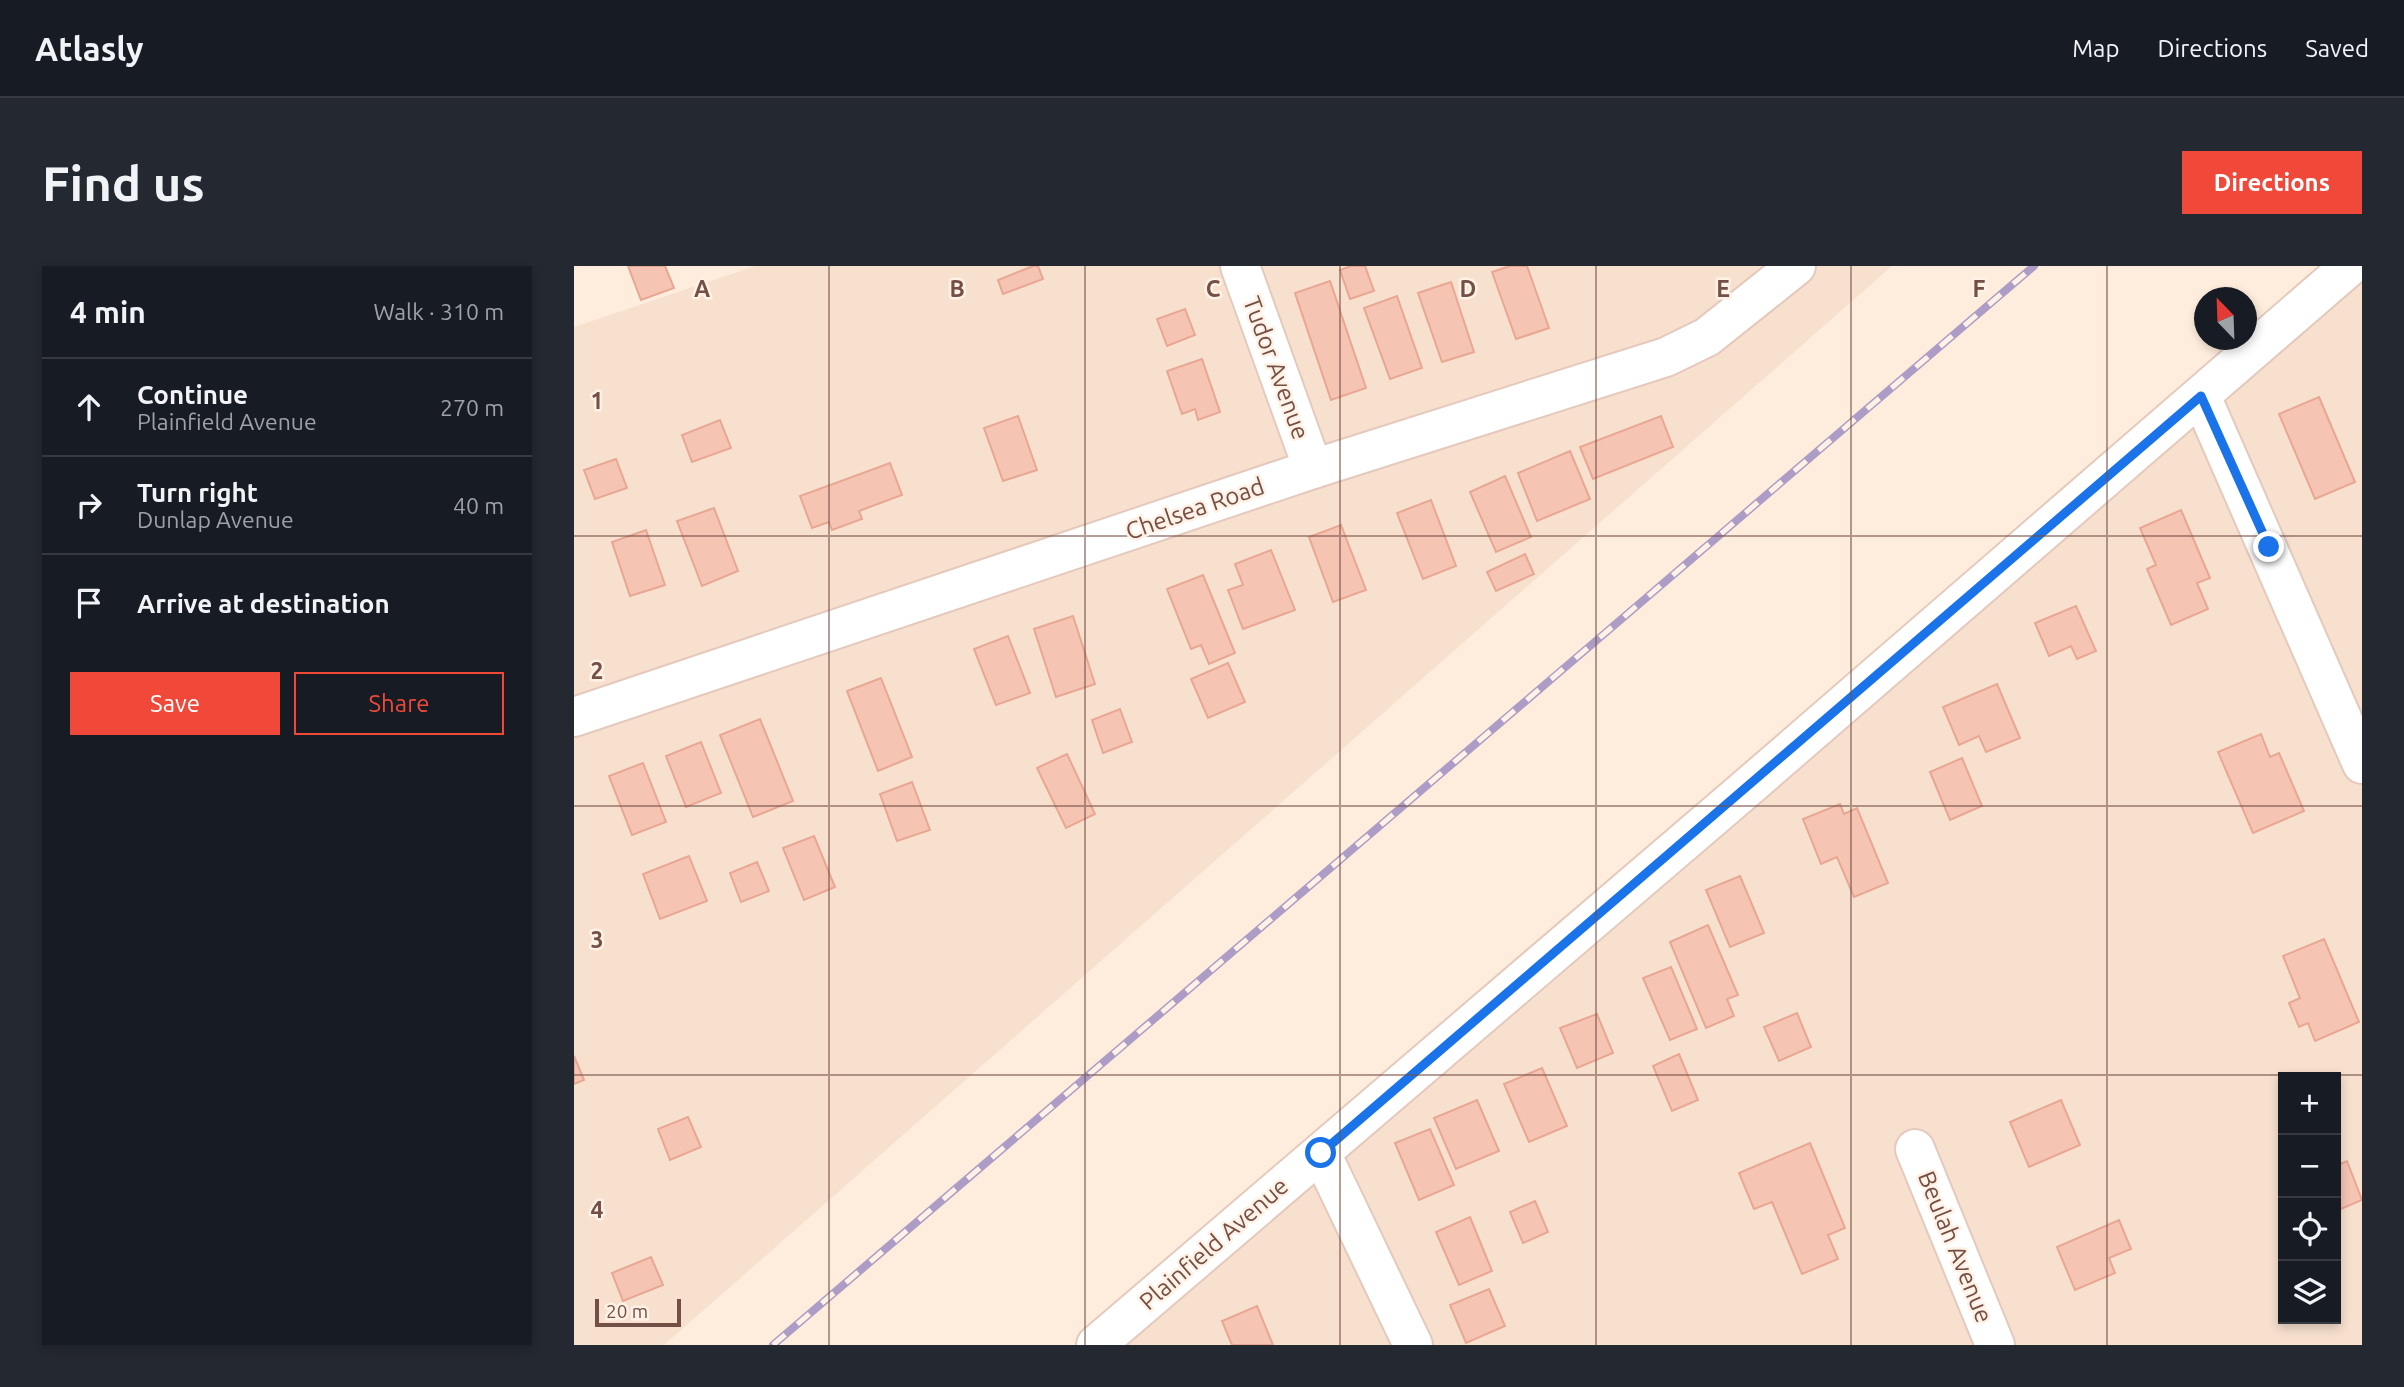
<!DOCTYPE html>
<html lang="en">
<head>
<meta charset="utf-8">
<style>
  body { margin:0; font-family:Ubuntu,sans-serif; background:#242831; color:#f1f3f6 }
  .controls { position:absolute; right:21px; bottom:21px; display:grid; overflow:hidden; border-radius:0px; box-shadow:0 4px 10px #0003 }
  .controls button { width:63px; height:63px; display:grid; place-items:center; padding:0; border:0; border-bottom:2px solid #363941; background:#171b24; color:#f1f3f6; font:35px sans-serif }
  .compass { position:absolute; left:1620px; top:21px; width:63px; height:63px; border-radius:50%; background:#171b24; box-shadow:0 4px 10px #0003; rotate:337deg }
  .scale { position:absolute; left:21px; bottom:18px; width:86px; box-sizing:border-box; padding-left:7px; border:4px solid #744f45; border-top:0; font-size:19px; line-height:24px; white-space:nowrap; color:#744f45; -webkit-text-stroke:5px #fff1e5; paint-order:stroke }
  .stop { position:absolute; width:21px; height:21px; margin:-16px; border:5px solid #1a73e8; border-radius:50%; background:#fff }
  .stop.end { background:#1a73e8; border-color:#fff; box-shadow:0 2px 7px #0008 }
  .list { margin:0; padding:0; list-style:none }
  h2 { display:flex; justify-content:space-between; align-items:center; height:91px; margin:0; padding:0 28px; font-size:30px }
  h2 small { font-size:23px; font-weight:400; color:#9ea1a6 }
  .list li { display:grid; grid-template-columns:46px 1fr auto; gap:21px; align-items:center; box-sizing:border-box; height:98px; padding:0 28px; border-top:2px solid #363941 }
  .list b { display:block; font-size:26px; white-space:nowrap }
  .list p { margin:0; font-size:23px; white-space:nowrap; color:#9ea1a6 }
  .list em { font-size:23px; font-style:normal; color:#9ea1a6 }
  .actions { display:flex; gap:14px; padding:21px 28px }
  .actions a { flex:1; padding:16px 0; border:2px solid #f0493a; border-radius:0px; text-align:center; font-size:24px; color:#f0493a }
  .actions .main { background:#f0493a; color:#fff }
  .icon { flex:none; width:38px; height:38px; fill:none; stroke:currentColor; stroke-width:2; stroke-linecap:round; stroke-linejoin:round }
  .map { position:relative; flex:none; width:1788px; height:1079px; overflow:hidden; border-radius:0px }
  header { display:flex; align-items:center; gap:42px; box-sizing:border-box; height:98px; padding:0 35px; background:#171b24; border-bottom:2px solid #363941 }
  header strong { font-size:33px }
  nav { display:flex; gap:38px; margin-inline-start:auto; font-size:24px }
  .intro { display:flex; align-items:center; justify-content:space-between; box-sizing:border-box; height:168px; padding:0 42px }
  h1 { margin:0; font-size:49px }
  .button { padding:18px 32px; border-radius:0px; background:#f0493a; color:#fff; font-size:24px; font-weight:700 }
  main { display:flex; gap:42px; padding:0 42px }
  aside { flex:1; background:#171b24; border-radius:0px; box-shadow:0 4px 10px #0003 }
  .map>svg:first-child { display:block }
</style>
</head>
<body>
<header>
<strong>Atlasly</strong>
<nav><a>Map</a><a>Directions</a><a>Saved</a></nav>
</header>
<div class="intro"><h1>Find us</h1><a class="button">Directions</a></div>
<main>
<aside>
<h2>4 min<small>Walk · 310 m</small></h2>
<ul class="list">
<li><svg class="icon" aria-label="ahead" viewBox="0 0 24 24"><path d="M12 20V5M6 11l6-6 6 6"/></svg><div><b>Continue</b><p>Plainfield Avenue</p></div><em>270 m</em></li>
<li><svg class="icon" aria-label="right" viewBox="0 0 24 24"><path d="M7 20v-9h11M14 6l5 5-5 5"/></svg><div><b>Turn right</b><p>Dunlap Avenue</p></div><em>40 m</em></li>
<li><svg class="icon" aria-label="arrive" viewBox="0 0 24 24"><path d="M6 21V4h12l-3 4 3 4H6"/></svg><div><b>Arrive at destination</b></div></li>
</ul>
<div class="actions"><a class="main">Save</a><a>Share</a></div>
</aside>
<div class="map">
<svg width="1788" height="1079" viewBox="0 0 1788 1079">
  <rect width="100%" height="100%" fill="#feeddd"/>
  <g fill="#f8e0ce" fill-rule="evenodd">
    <path d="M181 0H1318L90 1079H0V61Z"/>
    <path d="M1788 7V1079H544ZM1709 811H1762V1053H1709Z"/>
  </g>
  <g fill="#f5c4b3" stroke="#e8a793" stroke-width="2">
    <path d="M54 0H91L100 22 67 34Z"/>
    <path d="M459 0H464L469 13 429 28 424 14Z"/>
    <path d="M777 0H791L800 25 776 33 766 4Z"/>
    <path d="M936 0H953L975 62 942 73 918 6Z"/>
    <path d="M756 15 792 122 757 134 721 27Z"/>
    <path d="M877 16 900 86 868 96 844 27Z"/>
    <path d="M823 30 848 102 816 113 790 42Z"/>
    <path d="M611 43 621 69 593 80 583 53Z"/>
    <path d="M628 93 646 146 624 154 621 143 608 148 593 105Z"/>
    <path d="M1745 131 1781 216 1741 233 1705 148Z"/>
    <path d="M444 150 463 204 429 215 410 162Z"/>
    <path d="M1087 150 1099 181 1019 213 1006 181Z"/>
    <path d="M146 154 157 182 118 196 108 169Z"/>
    <path d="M996 185 1016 233 963 255 944 207Z"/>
    <path d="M42 193 53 222 21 233 10 204Z"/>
    <path d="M316 197 328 229 285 245 288 253 258 264 255 256 238 262 226 230Z"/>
    <path d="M931 210 957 271 922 286 896 226Z"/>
    <path d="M857 234 882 300 849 313 823 247Z"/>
    <path d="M140 242 164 305 128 320 103 255Z"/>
    <path d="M1607 244 1636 312 1623 317 1634 343 1597 359 1573 303 1582 299 1566 262Z"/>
    <path d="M767 259 792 324 759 336 735 271Z"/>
    <path d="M72 264 91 319 56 330 38 276Z"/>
    <path d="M697 284 721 344 669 363 654 324 669 319 661 298Z"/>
    <path d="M951 288 960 308 922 325 913 306Z"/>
    <path d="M629 309 661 387 635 398 627 379 617 383 593 323Z"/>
    <path d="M1502 340 1522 385 1503 393 1497 380 1475 390 1461 357Z"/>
    <path d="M499 350 521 418 482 431 460 363Z"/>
    <path d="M434 370 456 427 422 439 400 383Z"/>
    <path d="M654 397 671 436 634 452 617 413Z"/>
    <path d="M307 412 338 491 304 505 273 425Z"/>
    <path d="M1423 418 1446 472 1412 486 1405 470 1385 479 1369 441Z"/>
    <path d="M546 443 558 476 529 487 518 454Z"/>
    <path d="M186 453 219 535 179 551 146 469Z"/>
    <path d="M1687 468 1696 491 1705 487 1730 545 1679 567 1644 486Z"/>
    <path d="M127 476 147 527 112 541 92 490Z"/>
    <path d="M493 488 521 548 492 562 463 502Z"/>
    <path d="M1388 492 1408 540 1376 554 1356 506Z"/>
    <path d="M69 497 92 556 58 569 35 510Z"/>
    <path d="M338 516 356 564 323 575 306 528Z"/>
    <path d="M1266 538 1270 548 1283 542 1314 617 1280 631 1263 591 1247 598 1229 553Z"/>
    <path d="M240 570 261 621 230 634 209 582Z"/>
    <path d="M115 590 133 635 86 653 69 608Z"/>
    <path d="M183 596 195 625 167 636 156 607Z"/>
    <path d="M1166 610 1190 667 1156 681 1132 624Z"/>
    <path d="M1134 659 1164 729 1153 733 1160 750 1132 762 1096 676Z"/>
    <path d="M1750 673 1785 756 1741 775 1734 757 1725 761 1715 737 1726 732 1709 690Z"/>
    <path d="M1097 701 1123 763 1096 774 1069 712Z"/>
    <path d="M1223 747 1237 781 1205 795 1190 761Z"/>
    <path d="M1023 748 1039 787 1003 802 986 762Z"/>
    <path d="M1105 788 1124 834 1098 845 1079 800Z"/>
    <path d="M0 790 10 814 0 818Z"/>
    <path d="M968 802 993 860 955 876 930 818Z"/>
    <path d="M903 834 925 885 882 903 860 852Z"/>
    <path d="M1487 834 1506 879 1455 901 1436 856Z"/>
    <path d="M114 851 127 881 96 894 84 863Z"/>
    <path d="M856 863 880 919 845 934 821 877Z"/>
    <path d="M1236 877 1271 962 1254 969 1264 993 1228 1008 1198 936 1180 943 1165 907Z"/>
    <path d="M1773 895 1788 934 1762 945V900Z"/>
    <path d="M961 935 974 966 949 977 936 946Z"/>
    <path d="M896 951 918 1005 885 1019 862 966Z"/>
    <path d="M1545 954 1557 983 1535 992 1541 1007 1501 1024 1483 981Z"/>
    <path d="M77 991 89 1019 49 1035 38 1007Z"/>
    <path d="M915 1023 931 1060 892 1077 876 1039Z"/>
    <path d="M683 1040 699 1079H658L648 1055Z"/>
  </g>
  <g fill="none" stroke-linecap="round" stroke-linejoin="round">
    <g stroke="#e4c9bc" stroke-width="42">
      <g id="minor">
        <path d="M666 0 739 203"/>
        <path d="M1627 130 1788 498"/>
        <path d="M0 451 739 203 1092 91 1133 71 1222 0"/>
        <path d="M1341 883 1421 1079"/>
        <path d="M747 887 839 1079"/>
        <path d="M522 1079 1167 527 1776 0"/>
      </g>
    </g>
    <use href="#minor" stroke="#fff" stroke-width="38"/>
    <g stroke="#ad9dc6" stroke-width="8">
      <path id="rail" d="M199 1079 1460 0"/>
    </g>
    <use href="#rail" stroke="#fff1e5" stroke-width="5" stroke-dasharray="16" stroke-linecap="butt"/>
  </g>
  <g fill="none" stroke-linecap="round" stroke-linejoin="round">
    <path stroke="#1a73e8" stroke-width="9" d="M747 887 1627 130 1695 281"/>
  </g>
  <path fill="none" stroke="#744f45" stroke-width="2" stroke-opacity="0.55" d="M255 0V1079M511 0V1079M766 0V1079M1022 0V1079M1277 0V1079M1533 0V1079M0 270H1788M0 540H1788M0 809H1788"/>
  <g text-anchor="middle" stroke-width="5" stroke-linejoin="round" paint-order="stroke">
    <g font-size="24" fill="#744f45" stroke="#fff1e5">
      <text transform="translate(702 102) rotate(70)" y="8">Tudor Avenue</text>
      <text transform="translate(621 243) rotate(-19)" y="8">Chelsea Road</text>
      <text transform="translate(640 978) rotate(-41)" y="8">Plainfield Avenue</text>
      <text transform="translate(1381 981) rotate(68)" y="8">Beulah Avenue</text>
    </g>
  </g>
  <g font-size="23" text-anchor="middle" font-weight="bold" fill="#744f45" stroke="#fff1e5" stroke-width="5" stroke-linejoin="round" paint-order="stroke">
    <text x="128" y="31">A</text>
    <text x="383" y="31">B</text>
    <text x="639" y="31">C</text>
    <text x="894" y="31">D</text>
    <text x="1149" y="31">E</text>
    <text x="1405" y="31">F</text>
    <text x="23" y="143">1</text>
    <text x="23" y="413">2</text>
    <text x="23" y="682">3</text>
    <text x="23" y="952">4</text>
  </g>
</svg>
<div class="controls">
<button>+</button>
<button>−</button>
<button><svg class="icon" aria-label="locate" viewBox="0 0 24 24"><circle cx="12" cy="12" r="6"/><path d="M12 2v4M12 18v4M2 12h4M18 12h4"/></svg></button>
<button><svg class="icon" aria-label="layers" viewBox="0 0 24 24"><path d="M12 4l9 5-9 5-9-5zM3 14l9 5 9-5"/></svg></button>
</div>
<svg class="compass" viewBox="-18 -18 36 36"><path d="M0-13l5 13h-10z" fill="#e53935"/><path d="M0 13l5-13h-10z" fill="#9ea1a6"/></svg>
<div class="scale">20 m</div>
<div class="stop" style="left:747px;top:887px"></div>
<div class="stop end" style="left:1695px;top:281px"></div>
</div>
</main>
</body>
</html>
